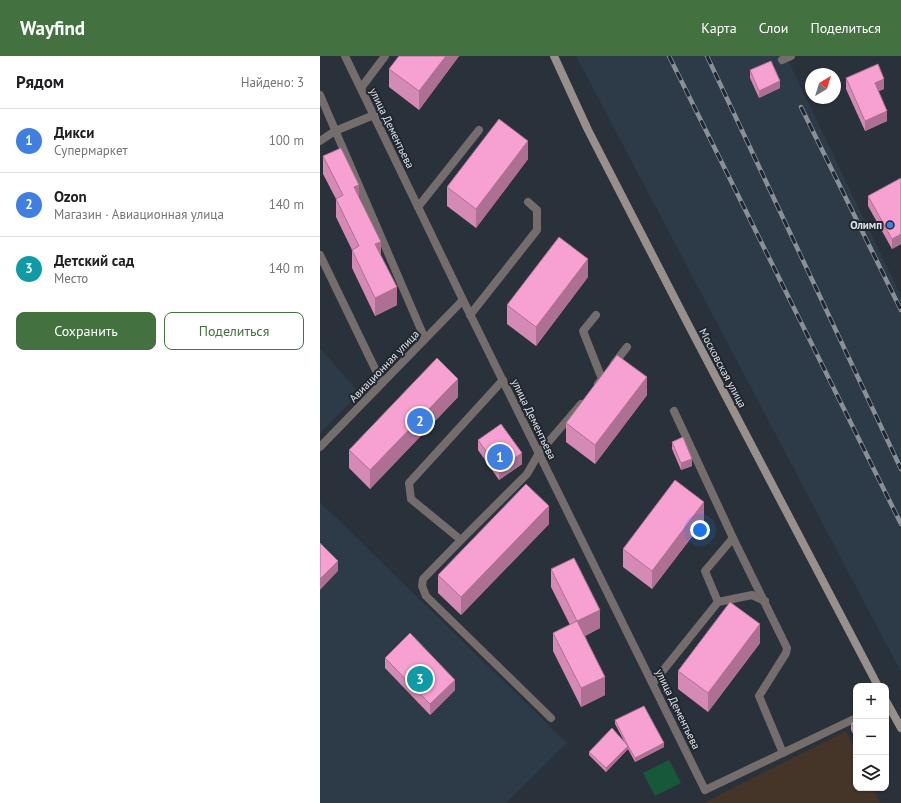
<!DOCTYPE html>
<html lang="ru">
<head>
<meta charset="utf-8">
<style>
  body { margin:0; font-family:"PT Sans",sans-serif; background:#f2f2f2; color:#202124 }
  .controls { position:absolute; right:12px; bottom:12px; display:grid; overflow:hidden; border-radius:8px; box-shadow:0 1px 3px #0004 }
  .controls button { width:36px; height:36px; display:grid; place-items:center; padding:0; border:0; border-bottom:1px solid #e0e0e0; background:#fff; color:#202124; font:20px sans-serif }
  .compass { position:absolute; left:485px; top:12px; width:36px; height:36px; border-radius:50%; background:#fff; box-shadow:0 1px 3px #0004; rotate:38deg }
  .you { position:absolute; left:380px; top:474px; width:14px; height:14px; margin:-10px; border:3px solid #fff; border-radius:50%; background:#1a73e8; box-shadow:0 0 0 6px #1a73e833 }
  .badge { display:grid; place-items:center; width:26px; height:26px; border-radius:50%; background:#43713f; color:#fff; font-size:13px; font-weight:700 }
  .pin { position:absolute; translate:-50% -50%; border:2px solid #fff; box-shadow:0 1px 4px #0006 }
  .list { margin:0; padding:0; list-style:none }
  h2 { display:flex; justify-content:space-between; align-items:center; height:52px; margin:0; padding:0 16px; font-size:17px }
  h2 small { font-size:13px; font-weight:400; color:#757577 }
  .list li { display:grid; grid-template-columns:26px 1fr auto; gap:12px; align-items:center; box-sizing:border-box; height:64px; padding:0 16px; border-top:1px solid #e0e0e0 }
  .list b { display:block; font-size:15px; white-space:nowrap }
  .list p { margin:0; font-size:13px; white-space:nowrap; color:#757577 }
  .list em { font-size:13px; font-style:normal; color:#757577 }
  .actions { display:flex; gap:8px; padding:12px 16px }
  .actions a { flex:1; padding:9px 0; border:1px solid #43713f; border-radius:8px; text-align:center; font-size:14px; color:#43713f }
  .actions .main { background:#43713f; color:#fff }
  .icon { flex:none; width:22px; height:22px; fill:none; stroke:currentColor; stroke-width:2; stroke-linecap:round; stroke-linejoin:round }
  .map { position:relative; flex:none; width:581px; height:747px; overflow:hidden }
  header { display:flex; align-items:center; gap:24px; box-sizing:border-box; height:56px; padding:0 20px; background:#43713f; color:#fff }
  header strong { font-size:19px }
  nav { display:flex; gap:22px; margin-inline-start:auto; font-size:14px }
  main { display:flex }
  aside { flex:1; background:#fff }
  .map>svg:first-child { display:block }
</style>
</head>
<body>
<header>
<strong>Wayfind</strong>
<nav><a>Карта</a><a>Слои</a><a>Поделиться</a></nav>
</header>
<main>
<aside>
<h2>Рядом<small>Найдено: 3</small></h2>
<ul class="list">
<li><span class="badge" style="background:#3f7fe0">1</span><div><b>Дикси</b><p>Супермаркет</p></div><em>100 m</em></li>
<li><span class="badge" style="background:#3f7fe0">2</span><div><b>Ozon</b><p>Магазин · Авиационная улица</p></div><em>140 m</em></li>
<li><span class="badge" style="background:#0f9aa8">3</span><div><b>Детский сад</b><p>Место</p></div><em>140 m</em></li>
</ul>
<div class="actions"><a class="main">Сохранить</a><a>Поделиться</a></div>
</aside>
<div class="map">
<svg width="581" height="747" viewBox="0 0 581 747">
  <rect width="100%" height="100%" fill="#29313a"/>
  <path fill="#443528" d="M526 675 536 696V732H553L560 747H383Z"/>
  <g fill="#2d3a48">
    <path d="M256 0H466L581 240V616Z"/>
    <path d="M0 292 39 337 0 378Z"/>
    <path d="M0 446 247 687 186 747H0Z"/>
  </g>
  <path fill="#165838" d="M349 704 361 727 335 740 323 717Z"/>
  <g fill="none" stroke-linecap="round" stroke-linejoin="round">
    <g stroke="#746d6b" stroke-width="8">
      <path d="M462 4 471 0"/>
      <path d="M41 32 65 0"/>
      <path d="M0 39 105 283"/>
      <path d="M0 85 15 75 54 59"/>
      <path d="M98 151 159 74"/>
      <path d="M0 199 62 327"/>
      <path d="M150 259 217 174V154L208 146"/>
      <path d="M276 259 263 275 282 323 278 328"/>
      <path d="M294 308 307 291"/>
      <path d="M183 324 89 427 91 443 141 484 207 418 219 397 261 348"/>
      <path d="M354 355 413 482 385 515 398 546"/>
      <path d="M413 482 467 592 466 597 439 640 463 697"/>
      <path d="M141 484 103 523 102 530 106 540 231 662"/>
      <path d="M333 627 398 546 432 539 445 545"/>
      <path d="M385 734 536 662"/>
    </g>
    <g stroke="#746d6b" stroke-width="8">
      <path d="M25 0 143 244 385 734"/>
      <path d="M0 391 143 244"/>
    </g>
    <g stroke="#998f8b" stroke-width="8">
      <path d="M234 0 268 74 370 272 558 630"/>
      <path d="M566 645 581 672"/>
    </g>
    <g stroke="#8a9098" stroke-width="4.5">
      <g id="rail">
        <path d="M349 0 581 468"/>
        <path d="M387 0 581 413"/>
        <path d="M481 51 581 254"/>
      </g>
    </g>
    <use href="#rail" stroke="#202730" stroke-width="3" stroke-dasharray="9" stroke-linecap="butt"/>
  </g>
  <g fill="#d48ab5">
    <path d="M79 0H139L99 54 69 31V13Z"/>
    <path d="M430 14 460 32 439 42 430 22Z"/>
    <path d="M526 22 564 33 558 35 567 65 545 75 526 33Z"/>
    <path d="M3 100 39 141 61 200 77 249 55 260 32 212V194L16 161V143L3 118Z"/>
    <path d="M208 103 156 172 127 150V131Z"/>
    <path d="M581 122V188L572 193 548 150V140Z"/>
    <path d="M268 221 216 290 187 268V249Z"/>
    <path d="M327 339 275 408 246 386V367Z"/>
    <path d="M138 341 50 433 29 412V394Z"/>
    <path d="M158 384 202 408 179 424 158 394Z"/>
    <path d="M352 386 372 410 361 414 352 393Z"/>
    <path d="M384 465 332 533 303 511V493Z"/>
    <path d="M229 468 141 559 118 537V519Z"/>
    <path d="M231 513 280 572 265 580 285 639 261 651 233 595V577L250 569 231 531Z"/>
    <path d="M440 587 388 656 358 633V615Z"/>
    <path d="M65 602 135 634 110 659 65 612Z"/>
    <path d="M295 664 344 691 315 706 308 693 286 716 269 699V696L304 685 295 668Z"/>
    <path d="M536 664V683L531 674V667Z"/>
  </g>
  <g fill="#ad7093">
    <path d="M126 0H139L99 54V35Z"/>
    <path d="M564 23V33L555 37V27Z"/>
    <path d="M460 25V32L439 42V35Z"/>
    <path d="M567 55V65L545 75V65Z"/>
    <path d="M208 85V103L156 172V153Z"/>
    <path d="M39 129V147L34 131Z"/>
    <path d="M581 178V188L572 193V183Z"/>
    <path d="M61 186V204L55 188Z"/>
    <path d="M268 203V221L216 290V271Z"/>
    <path d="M77 231V249L55 260V242Z"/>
    <path d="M327 321V339L275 408V389Z"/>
    <path d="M138 323V341L50 433V414Z"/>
    <path d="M202 397V408L179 424V413Z"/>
    <path d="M372 403V410L361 414V407Z"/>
    <path d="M384 446V465L332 533V515Z"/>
    <path d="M229 450V468L141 559V541Z"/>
    <path d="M18 505V515L0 534V523Z"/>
    <path d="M280 554V572L257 584V565Z"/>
    <path d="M440 568V587L388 656V637Z"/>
    <path d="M285 621V639L261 651V632Z"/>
    <path d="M135 624V634L110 659V648Z"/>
    <path d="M344 687V691L315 706V702Z"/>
    <path d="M308 690V693L286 716V712Z"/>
    <path d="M568 693V700L566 701V694Z"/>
  </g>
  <g fill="#f7a0d2" stroke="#ad7093">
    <path d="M79 0H126L99 35 69 13Z"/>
    <path d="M451 5 460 25 439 35 430 14Z"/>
    <path d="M558 8 564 23 555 27 567 55 545 65 526 22Z"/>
    <path d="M179 63 208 85 156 153 127 131Z"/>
    <path d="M21 92 39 129 34 131 61 186 55 188 77 231 55 242 32 194 39 190 16 143 23 139 3 100Z"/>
    <path d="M581 122V178L572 183 548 140Z"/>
    <path d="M239 181 268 203 216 271 187 249Z"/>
    <path d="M297 299 327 321 275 389 246 367Z"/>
    <path d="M117 302 138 323 50 414 29 394Z"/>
    <path d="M181 368 202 397 179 413 158 384Z"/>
    <path d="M363 381 372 403 361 407 352 386Z"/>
    <path d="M355 424 384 446 332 515 303 493Z"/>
    <path d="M206 428 229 450 141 541 118 519Z"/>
    <path d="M0 487 18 505 0 523Z"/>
    <path d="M254 502 280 554 257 565 231 513Z"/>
    <path d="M410 546 440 568 388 637 358 615Z"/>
    <path d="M257 565 285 621 261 632 233 577Z"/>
    <path d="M90 577 135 624 110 648 65 602Z"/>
    <path d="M324 650 344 687 315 702 308 690 286 712 269 696 292 672 308 690 295 664Z"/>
    <path d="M536 664V676L531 667Z"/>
  </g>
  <circle fill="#3f7fe0" stroke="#202730" stroke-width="1.5" cx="570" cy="169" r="4"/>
  <g text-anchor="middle" stroke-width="4" stroke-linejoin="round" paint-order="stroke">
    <g font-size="11" fill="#dee3e9" stroke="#202730">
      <text transform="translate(72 72) rotate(64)" y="4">улица Дементьева</text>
      <text transform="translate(64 310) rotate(-46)" y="4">Авиационная улица</text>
      <text transform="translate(403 312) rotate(62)" y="4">Московская улица</text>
      <text transform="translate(214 363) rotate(64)" y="4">улица Дементьева</text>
      <text transform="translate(358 653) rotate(64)" y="4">улица Дементьева</text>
    </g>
    <g font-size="11" font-weight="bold" fill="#dee3e9" stroke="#202730" text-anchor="end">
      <text x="562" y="173">Олимп</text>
    </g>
  </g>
</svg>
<div class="controls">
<button>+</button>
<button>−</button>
<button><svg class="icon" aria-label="layers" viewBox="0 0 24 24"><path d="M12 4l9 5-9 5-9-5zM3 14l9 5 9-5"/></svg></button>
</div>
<svg class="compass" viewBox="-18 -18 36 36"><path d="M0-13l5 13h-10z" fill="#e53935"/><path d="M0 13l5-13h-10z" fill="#757577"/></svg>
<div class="you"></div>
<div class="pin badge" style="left:180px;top:401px;background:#3f7fe0">1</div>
<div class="pin badge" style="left:100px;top:365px;background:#3f7fe0">2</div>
<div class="pin badge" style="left:100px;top:623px;background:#0f9aa8">3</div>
</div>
</main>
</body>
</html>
